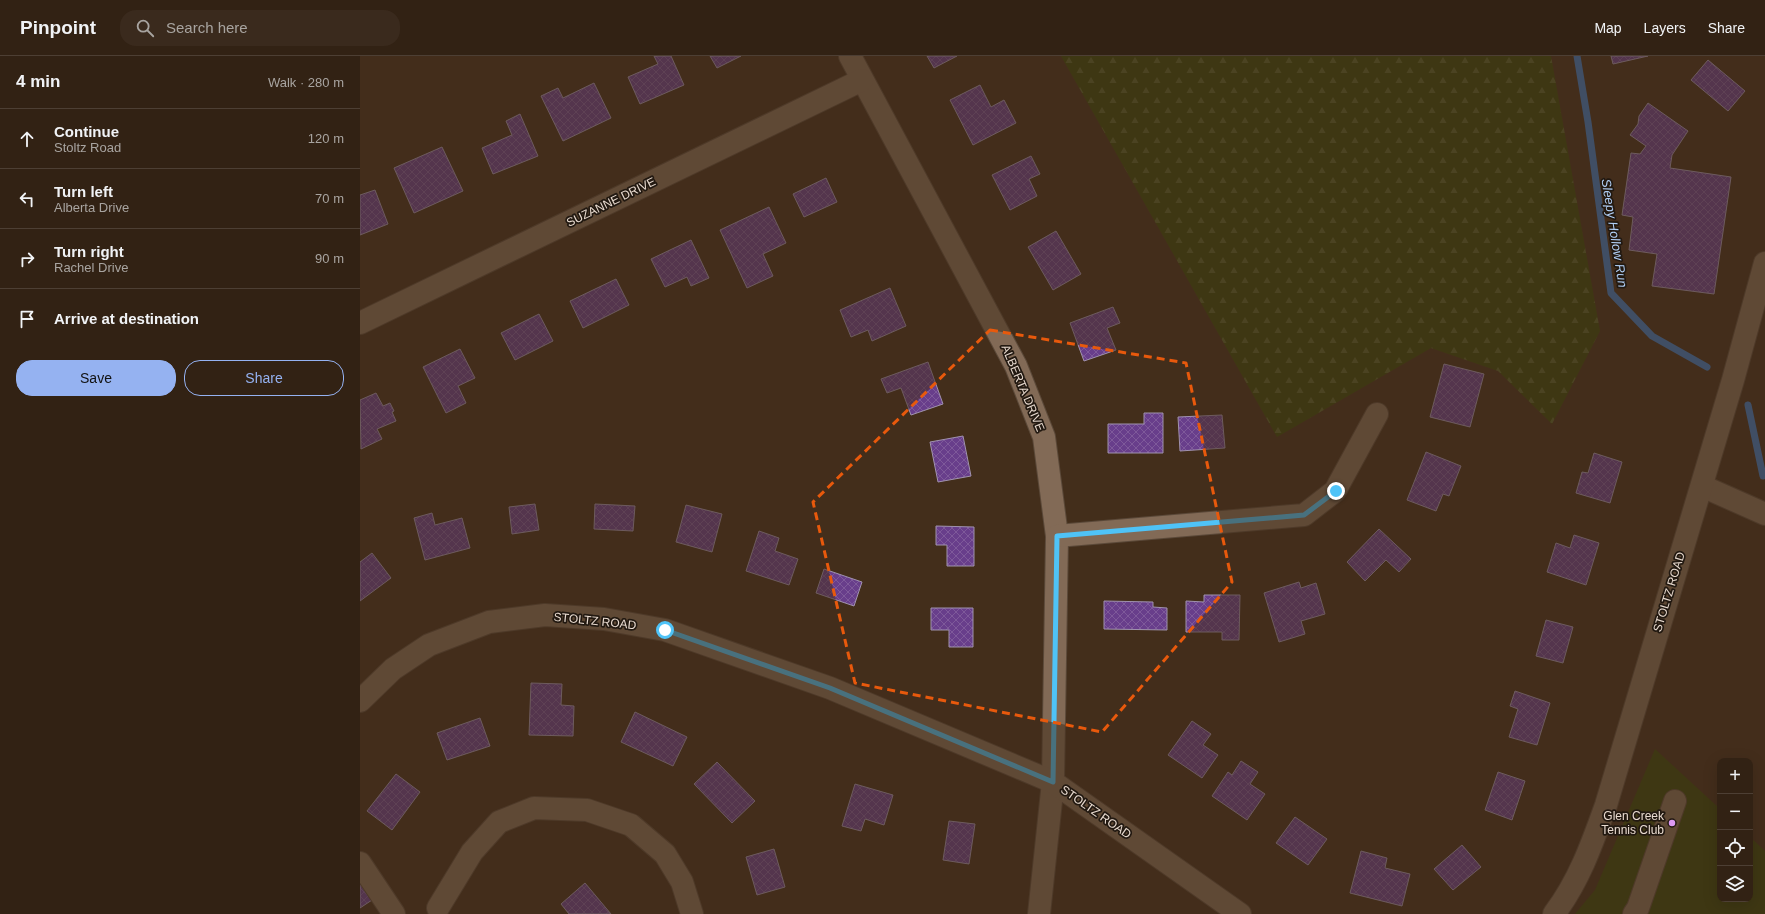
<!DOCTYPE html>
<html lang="en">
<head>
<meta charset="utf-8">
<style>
  body { margin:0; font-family:Helvetica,sans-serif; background:#3a2a1d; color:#f1f3f6 }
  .controls { position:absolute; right:12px; bottom:12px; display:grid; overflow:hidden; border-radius:8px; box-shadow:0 4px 16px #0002 }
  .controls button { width:36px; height:36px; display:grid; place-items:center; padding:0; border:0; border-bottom:1px solid #4d3f34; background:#322214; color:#f1f3f6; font:20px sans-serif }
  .stop { position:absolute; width:12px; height:12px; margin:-9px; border:3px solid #4fc3f7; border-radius:50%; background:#fff }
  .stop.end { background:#4fc3f7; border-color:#fff; box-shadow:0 1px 4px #0008 }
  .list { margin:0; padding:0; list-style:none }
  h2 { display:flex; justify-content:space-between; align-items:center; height:52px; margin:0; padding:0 16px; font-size:17px }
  h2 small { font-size:13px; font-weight:400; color:#a8a4a0 }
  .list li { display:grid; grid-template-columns:26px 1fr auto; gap:12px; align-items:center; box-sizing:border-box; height:60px; padding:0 16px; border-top:1px solid #4d3f34 }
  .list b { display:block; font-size:15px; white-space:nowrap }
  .list p { margin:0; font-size:13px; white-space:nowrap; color:#a8a4a0 }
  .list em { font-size:13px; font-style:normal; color:#a8a4a0 }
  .actions { display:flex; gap:8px; padding:12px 16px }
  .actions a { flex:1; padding:9px 0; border:1px solid #95b2f1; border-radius:16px; text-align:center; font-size:14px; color:#95b2f1 }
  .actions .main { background:#95b2f1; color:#111 }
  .icon { flex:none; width:22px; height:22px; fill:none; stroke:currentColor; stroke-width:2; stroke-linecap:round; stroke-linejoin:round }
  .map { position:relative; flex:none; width:1405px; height:858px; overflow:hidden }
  header { display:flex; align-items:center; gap:24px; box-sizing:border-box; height:56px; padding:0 20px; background:#322214; border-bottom:1px solid #4d3f34 }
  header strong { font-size:19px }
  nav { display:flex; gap:22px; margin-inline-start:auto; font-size:14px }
  .search { width:280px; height:36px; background:#3a2a1d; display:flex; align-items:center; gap:10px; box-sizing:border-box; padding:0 14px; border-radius:16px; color:#a8a4a0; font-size:15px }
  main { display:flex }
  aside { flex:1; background:#322214 }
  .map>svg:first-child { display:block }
</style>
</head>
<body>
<header>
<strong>Pinpoint</strong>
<div class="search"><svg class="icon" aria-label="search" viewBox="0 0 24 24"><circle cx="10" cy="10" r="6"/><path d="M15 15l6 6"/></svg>Search here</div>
<nav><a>Map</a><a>Layers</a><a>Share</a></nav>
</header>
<main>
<aside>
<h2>4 min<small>Walk · 280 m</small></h2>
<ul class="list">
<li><svg class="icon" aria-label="ahead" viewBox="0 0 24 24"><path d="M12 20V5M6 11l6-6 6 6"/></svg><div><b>Continue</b><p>Stoltz Road</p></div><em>120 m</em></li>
<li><svg class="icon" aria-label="left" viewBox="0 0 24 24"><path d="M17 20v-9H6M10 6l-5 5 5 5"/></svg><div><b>Turn left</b><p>Alberta Drive</p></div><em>70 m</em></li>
<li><svg class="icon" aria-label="right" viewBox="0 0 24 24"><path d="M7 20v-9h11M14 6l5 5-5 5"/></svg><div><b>Turn right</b><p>Rachel Drive</p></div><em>90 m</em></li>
<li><svg class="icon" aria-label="arrive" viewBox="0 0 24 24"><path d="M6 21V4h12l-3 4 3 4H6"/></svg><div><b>Arrive at destination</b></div></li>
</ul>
<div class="actions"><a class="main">Save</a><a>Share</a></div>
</aside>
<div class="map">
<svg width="1405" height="858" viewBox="0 0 1405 858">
  <defs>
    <pattern id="forest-firs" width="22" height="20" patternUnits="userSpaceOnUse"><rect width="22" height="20" fill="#394409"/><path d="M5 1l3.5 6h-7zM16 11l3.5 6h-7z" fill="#565e2c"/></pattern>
    <pattern id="building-cross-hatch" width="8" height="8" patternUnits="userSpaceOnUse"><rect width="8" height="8" fill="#683e8b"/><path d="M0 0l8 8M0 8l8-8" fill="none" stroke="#7e599a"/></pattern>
  </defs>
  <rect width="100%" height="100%" fill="#432e1b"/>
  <path fill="url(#forest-firs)" d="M701 0H1191L1240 275 1192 368 1138 315 1071 292 917 381Z"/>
  <path fill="#394409" d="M1295 693 1360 753V843H1390V781L1405 795V858H1215L1235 834Z"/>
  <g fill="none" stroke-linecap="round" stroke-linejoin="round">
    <g stroke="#3d76bd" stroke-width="7">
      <path d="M1217 0 1228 66 1251 237 1292 280 1347 311"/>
      <path d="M1388 349 1403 420"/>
    </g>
  </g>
  <g fill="url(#building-cross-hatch)" stroke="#a092ae">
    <path d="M294 0H311L324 29 280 48 268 21 298 8Z"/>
    <path d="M350 0H381L357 12Z"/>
    <path d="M567 0H597L574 12Z"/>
    <path d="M1251 0H1288L1253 8Z"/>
    <path d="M1348 4 1385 35 1368 55 1331 24Z"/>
    <path d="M234 27 251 62 203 85 181 40 198 32 203 42Z"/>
    <path d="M620 29 631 51 644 44 656 67 613 89 590 44Z"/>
    <path d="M1288 47 1328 75 1312 99 1310 112 1371 121 1354 238 1292 230 1297 198 1269 194 1273 161 1262 159 1271 97 1280 98 1286 90 1270 79 1278 68 1279 60Z"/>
    <path d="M160 58 178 100 133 118 122 92 152 79 146 65Z"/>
    <path d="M82 91 103 135 54 157 34 112Z"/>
    <path d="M671 100 680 118 669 123 677 140 650 154 632 119Z"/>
    <path d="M466 122 477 146 444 161 433 138Z"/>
    <path d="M15 134 28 168 0 179V139Z"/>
    <path d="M409 151 426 187 403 198 413 220 387 232 360 174Z"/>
    <path d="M696 175 721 218 693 234 668 191Z"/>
    <path d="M331 184 349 222 331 230 327 221 305 231 291 203Z"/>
    <path d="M256 223 269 249 223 272 210 245Z"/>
    <path d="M530 232 546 270 512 285 508 274 491 281 480 254Z"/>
    <path d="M753 251 760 267 747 272 756 294 724 305 710 267Z"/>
    <path d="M179 258 193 285 155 304 141 277Z"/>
    <path d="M100 293 115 322 98 330 106 347 86 357 63 311Z"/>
    <path d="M568 306 583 348 551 359 541 332 527 337 521 323Z"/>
    <path d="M1084 308 1124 318 1110 371 1070 361Z"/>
    <path d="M16 337 23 350 30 347 34 355 32 356 36 365 17 373 22 383 1 393 0 344Z"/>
    <path d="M784 357H803V397H748V368H784Z"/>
    <path d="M862 359 865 392 820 395 818 361Z"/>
    <path d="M603 380 611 420 578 426 570 386Z"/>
    <path d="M1066 396 1101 410 1089 440 1083 438 1076 455 1047 444Z"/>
    <path d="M1234 397 1262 406 1250 447 1216 437 1222 416 1228 417Z"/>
    <path d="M175 448 179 474 152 478 149 451Z"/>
    <path d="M235 448 275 450 273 475 234 473Z"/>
    <path d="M326 449 362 458 352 496 316 486Z"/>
    <path d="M72 457 75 469 102 462 110 492 65 504 54 462Z"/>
    <path d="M576 470 614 471V510H587V489H576Z"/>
    <path d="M1019 473 1051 503 1039 516 1026 504 1005 525 987 506Z"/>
    <path d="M399 475 419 482 415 495 438 503 429 529 386 515Z"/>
    <path d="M1214 479 1239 487 1226 529 1187 516 1196 487 1210 492Z"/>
    <path d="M12 497 31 522 0 545V506Z"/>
    <path d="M464 513 502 526 494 550 456 537Z"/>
    <path d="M939 526 941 532 956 527 965 558 941 565 945 578 919 586 904 537Z"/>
    <path d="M844 539H880L879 584H862V576H826V545L844 546Z"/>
    <path d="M744 545 793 546V551L807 552V574L744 573Z"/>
    <path d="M571 552H613V591H589V574H571Z"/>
    <path d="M1186 564 1213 571 1203 607 1176 600Z"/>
    <path d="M171 627 202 628 201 649 214 650 213 680 169 679Z"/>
    <path d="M1155 635 1190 647 1177 689 1149 681 1158 653 1150 650Z"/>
    <path d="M275 656 327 681 313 710 261 686Z"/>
    <path d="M120 662 130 690 87 704 77 677Z"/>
    <path d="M832 665 851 678 843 689 858 699 842 722 808 699Z"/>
    <path d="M881 705 898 716 890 728 905 738 887 764 852 740 868 716 872 719Z"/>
    <path d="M357 706 395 745 372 767 334 728Z"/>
    <path d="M1138 716 1165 725 1152 764 1125 754Z"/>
    <path d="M36 718 60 736 32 774 7 755Z"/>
    <path d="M495 728 533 739 524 769 505 763 501 775 482 770Z"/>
    <path d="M935 761 967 783 948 809 916 787Z"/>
    <path d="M589 765 615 768 609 808 583 804Z"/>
    <path d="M1102 789 1121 811 1093 834 1074 813Z"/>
    <path d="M414 793 425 831 397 839 386 801Z"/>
    <path d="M1001 795 1027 802 1025 812 1050 818 1042 850 990 837Z"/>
    <path d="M225 827 251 858H209L201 848Z"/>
    <path d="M0 828 12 844 0 852Z"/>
  </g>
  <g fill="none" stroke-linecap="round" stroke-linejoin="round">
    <g stroke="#5b4939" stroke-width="24">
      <g id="minor">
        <path d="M490 0 656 310 684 381 697 480 693 726 679 858"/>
        <path d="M0 267 502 24"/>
        <path d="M1342 430 1405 458"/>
        <path d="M697 480 944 459 975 435 1017 358"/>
        <path d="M0 645 33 613 69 589 129 566 185 559 244 563 305 574 470 632 693 726 880 858"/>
        <path d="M0 807 34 858"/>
        <path d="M78 852 112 796 139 766 174 752 227 754 271 769 305 798 322 826 332 858"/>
        <path d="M1194 858C1219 825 1232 788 1246 749L1373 324 1405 207"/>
        <path d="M1274 858 1278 852 1315 745"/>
      </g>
    </g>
    <use href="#minor" stroke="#826a56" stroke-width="22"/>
  </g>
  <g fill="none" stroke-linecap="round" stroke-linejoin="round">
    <path stroke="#4fc3f7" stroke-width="5" d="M305 574 470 632 693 726 697 480 944 459 976 435"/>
  </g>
  <path d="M0 0H1405V858H0ZM630 274 826 307 872 526 742 676 495 627 453 446Z" fill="#432e1b" fill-opacity=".55" fill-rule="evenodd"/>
  <path fill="none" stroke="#e8590c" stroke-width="3" stroke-dasharray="8 5" stroke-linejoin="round" d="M630 274 826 307 872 526 742 676 495 627 453 446Z"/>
  <circle fill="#dd99f4" stroke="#221911" stroke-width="1.5" cx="1312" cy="767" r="4"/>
  <g text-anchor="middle" stroke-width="3.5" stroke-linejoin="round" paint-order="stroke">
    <g font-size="12" fill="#e9dbd0" stroke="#221911">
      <text transform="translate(251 146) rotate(-26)" y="4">SUZANNE DRIVE</text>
      <text transform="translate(663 332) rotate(67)" y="4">ALBERTA DRIVE</text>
      <text transform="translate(1309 536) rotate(-73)" y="4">STOLTZ ROAD</text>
      <text transform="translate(235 565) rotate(6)" y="4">STOLTZ ROAD</text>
      <text transform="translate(736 756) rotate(35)" y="4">STOLTZ ROAD</text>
    </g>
    <g font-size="12" fill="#e9dbd0" stroke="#221911" text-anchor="end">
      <text x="1304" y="764">Glen Creek<tspan x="1304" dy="14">Tennis Club</tspan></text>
    </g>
    <g font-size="13" font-style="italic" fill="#b1cff5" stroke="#221911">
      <text transform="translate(1255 177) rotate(81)" y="5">Sleepy Hollow Run</text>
    </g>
  </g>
</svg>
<div class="controls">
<button>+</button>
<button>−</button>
<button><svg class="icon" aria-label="locate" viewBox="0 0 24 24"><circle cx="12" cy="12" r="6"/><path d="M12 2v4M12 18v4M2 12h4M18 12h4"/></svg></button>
<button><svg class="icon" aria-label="layers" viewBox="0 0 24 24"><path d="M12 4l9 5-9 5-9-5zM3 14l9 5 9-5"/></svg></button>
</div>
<div class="stop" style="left:305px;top:574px"></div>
<div class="stop end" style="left:976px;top:435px"></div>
</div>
</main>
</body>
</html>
